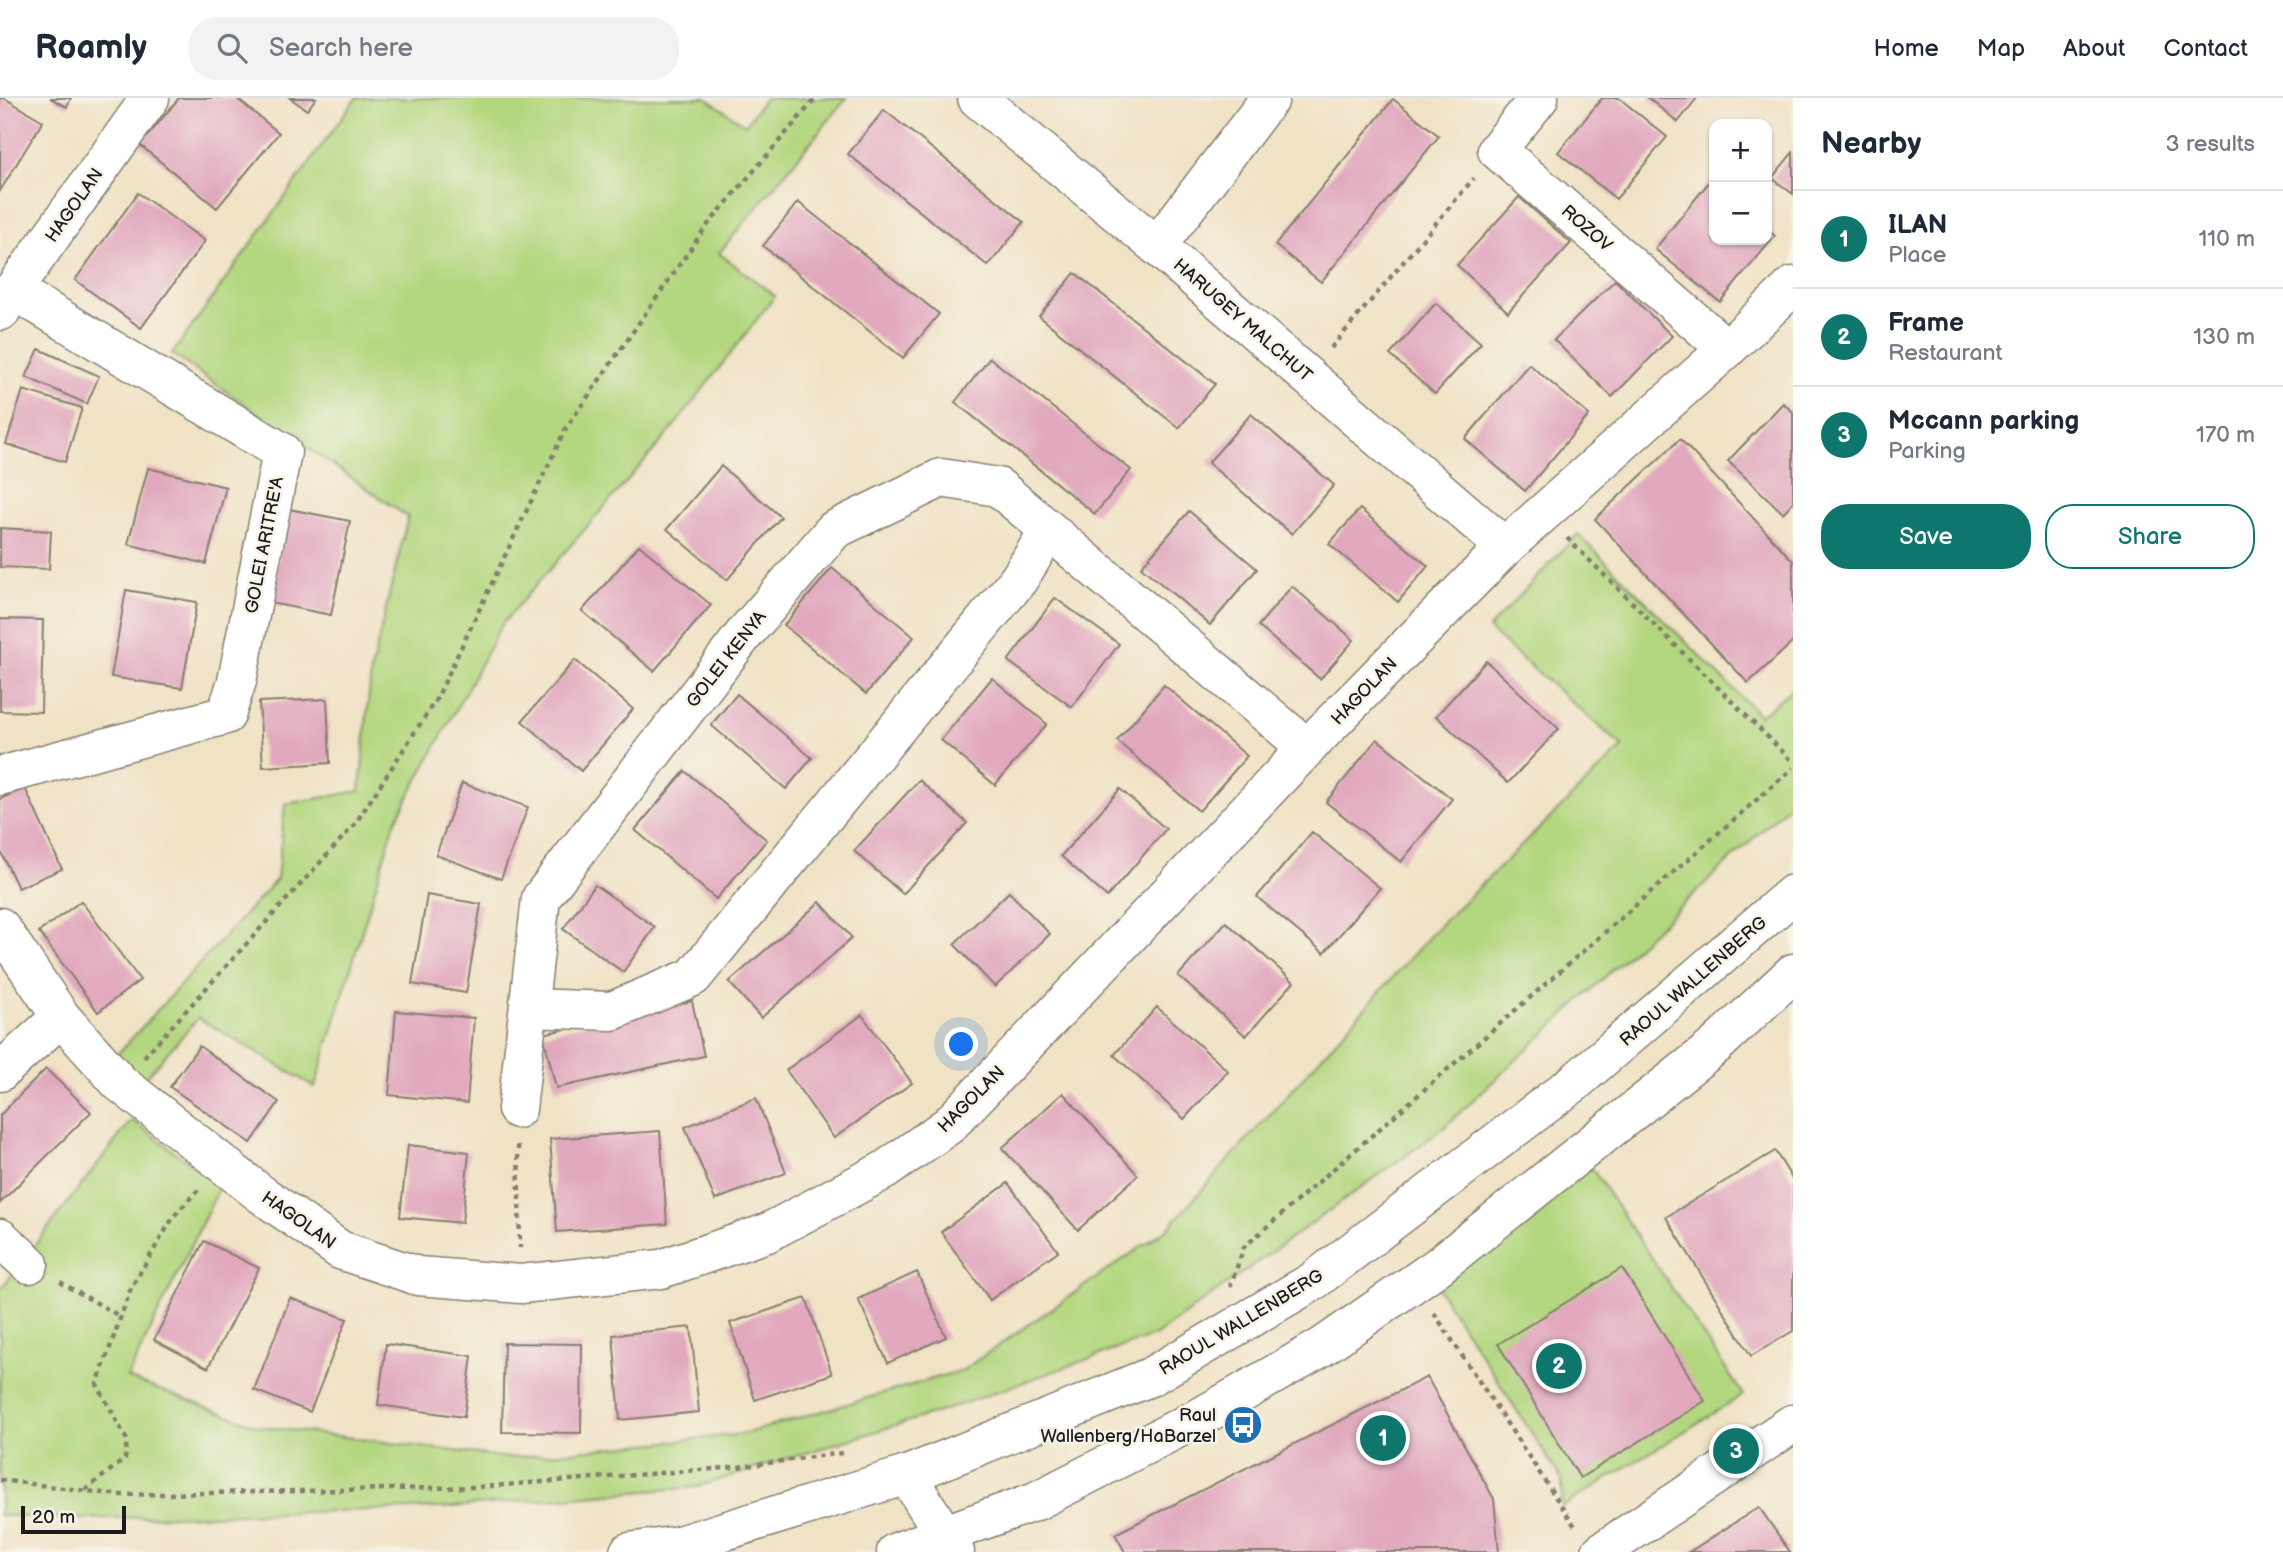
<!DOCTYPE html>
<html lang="en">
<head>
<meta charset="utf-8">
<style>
  body { margin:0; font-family:"Balsamiq Sans",sans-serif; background:#f2f2f3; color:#1f2937 }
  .controls { position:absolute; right:21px; top:21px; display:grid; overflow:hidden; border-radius:14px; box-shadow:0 2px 5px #0004 }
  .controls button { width:63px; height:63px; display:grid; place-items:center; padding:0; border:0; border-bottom:2px solid #e0e1e3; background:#fff; color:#1f2937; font:35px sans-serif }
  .scale { position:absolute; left:21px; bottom:18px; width:105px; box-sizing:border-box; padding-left:7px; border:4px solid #1c1c1c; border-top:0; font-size:19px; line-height:24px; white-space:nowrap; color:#1c1c1c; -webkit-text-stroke:5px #f7f3e8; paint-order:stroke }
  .you { position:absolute; left:962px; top:947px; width:24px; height:24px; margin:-18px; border:5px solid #fff; border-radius:50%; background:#1a73e8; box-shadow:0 0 0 10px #1a73e833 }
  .badge { display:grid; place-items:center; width:46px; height:46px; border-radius:50%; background:#0f766e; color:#fff; font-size:23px; font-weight:700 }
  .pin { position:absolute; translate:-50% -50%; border:4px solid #fff; box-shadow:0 2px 7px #0006 }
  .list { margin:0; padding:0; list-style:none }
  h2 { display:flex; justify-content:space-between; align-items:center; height:91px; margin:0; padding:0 28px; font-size:30px }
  h2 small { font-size:23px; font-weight:400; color:#747a83 }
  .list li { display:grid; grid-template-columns:46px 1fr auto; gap:21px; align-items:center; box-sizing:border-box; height:98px; padding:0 28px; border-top:2px solid #e0e1e3 }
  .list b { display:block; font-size:26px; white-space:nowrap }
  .list p { margin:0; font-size:23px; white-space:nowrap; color:#747a83 }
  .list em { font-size:23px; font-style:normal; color:#747a83 }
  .actions { display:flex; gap:14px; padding:21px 28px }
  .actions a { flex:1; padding:16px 0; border:2px solid #0f766e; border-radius:28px; text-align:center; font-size:24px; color:#0f766e }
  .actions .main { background:#0f766e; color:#fff }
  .icon { flex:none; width:38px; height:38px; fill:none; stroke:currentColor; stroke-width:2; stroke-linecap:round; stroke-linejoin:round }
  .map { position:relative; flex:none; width:1793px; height:1454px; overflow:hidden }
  header { display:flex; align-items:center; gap:42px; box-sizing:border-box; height:98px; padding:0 35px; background:#fff; border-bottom:2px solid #e0e1e3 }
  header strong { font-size:33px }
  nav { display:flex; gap:38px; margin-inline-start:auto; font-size:24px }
  .search { width:490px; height:63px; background:#f2f2f3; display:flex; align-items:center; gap:18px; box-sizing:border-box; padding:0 24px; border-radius:28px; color:#747a83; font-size:26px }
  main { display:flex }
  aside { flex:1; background:#fff }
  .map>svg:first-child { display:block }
</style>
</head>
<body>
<header>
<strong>Roamly</strong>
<div class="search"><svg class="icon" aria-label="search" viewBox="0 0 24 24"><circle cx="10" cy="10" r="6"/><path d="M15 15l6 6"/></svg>Search here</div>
<nav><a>Home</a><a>Map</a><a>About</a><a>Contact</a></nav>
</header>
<main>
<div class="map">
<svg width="1793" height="1454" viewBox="0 0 1793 1454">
  <rect width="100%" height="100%" fill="#f7f3e8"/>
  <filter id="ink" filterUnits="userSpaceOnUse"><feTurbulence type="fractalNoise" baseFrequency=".0143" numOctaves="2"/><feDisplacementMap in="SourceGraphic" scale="14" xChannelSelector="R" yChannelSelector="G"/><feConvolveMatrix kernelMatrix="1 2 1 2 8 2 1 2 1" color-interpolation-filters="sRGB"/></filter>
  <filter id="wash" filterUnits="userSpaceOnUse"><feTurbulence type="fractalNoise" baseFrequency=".00686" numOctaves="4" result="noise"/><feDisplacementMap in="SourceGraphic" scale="28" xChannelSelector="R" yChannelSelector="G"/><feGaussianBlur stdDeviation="1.57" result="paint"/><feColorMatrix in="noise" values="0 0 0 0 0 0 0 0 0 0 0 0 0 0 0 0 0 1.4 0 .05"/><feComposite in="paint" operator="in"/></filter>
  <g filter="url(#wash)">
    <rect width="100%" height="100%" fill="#f0e2c5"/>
    <g fill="#b3d77f" stroke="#687a4e" stroke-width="2">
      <path d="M356 0H706L745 27 765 0H847L719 155 775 198 668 336 502 526 395 724 315 989 198 920 139 987 112 962 277 781 285 706 360 693 371 573 408 419 172 256Z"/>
      <path d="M1578 436 1760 618 1793 590V703L1440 1033 1156 1237 945 1312 696 1389 440 1410 79 1421 0 1417V1192L132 1022 220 1088 127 1280 258 1328 509 1360 744 1336 963 1272 1167 1131 1437 830 1623 649 1488 531Z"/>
      <path d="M1581 1054 1743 1297 1562 1409V1382L1435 1186Z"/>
    </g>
    <g id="blocks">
      <g fill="#e1a8be">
        <path d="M0 0H4L43 23 0 93Z"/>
        <path d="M50 0H71L67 9Z"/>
        <path d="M179 0H236L279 35 217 110 140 47Z"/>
        <path d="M290 0H316L307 12Z"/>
        <path d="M1602 0H1619L1667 39 1616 101 1558 54Z"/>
        <path d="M1648 0H1697L1678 24Z"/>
        <path d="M1393 1 1439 38 1321 184 1275 147Z"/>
        <path d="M884 12 1024 124 988 168 848 56Z"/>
        <path d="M1793 54V96L1772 80Z"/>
        <path d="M1709 84 1714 88V142H1767V131L1775 138 1720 204 1655 151Z"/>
        <path d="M138 95 205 143 141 230 75 182Z"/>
        <path d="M1519 99 1571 145 1508 214 1457 167Z"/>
        <path d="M798 104 939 216 903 260 763 148Z"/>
        <path d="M1075 175 1215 286 1179 330 1039 218Z"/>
        <path d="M1615 182 1672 238 1612 299 1554 242Z"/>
        <path d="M1436 205 1481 245 1435 296 1390 257Z"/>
        <path d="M39 251 99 278 87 306 26 279Z"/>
        <path d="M990 260 1131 372 1095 416 955 304Z"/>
        <path d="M1529 266 1589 317 1525 393 1465 341Z"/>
        <path d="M23 292 82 310 65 364 6 346Z"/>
        <path d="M1783 305 1793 314V404L1783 415 1728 363Z"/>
        <path d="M1251 316 1334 387 1292 436 1208 365Z"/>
        <path d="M1680 341 1793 463V544L1748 585 1595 421Z"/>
        <path d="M721 368 781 419 727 482 667 431Z"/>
        <path d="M148 370 226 389 206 466 128 446Z"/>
        <path d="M289 411 350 423 331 517 270 505Z"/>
        <path d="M1360 411 1428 468 1398 504 1329 446Z"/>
        <path d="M1189 413 1257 471 1210 527 1141 469Z"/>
        <path d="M0 430 51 433 49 471 0 469Z"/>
        <path d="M639 447 711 507 654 573 582 513Z"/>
        <path d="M832 470 914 539 866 596 784 527Z"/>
        <path d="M1292 488 1354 542 1320 581 1258 528Z"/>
        <path d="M126 492 197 504 182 590 111 579Z"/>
        <path d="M1055 500 1119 546 1072 609 1008 563Z"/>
        <path d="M0 521 43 522 41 614 0 613Z"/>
        <path d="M575 562 633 611 581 673 522 623Z"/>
        <path d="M1486 563 1559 631 1508 685 1436 618Z"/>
        <path d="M992 580 1047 626 995 687 941 642Z"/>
        <path d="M1164 587 1247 658 1199 713 1117 643Z"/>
        <path d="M737 596 812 660 786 691 711 627Z"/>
        <path d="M327 601 330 665 263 669 259 604Z"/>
        <path d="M1377 641 1452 701 1401 764 1326 704Z"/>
        <path d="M685 673 767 742 716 801 635 732Z"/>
        <path d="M919 682 967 725 903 796 854 753Z"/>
        <path d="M462 685 528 709 501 781 436 757Z"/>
        <path d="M25 690 62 771 18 790 0 752V701Z"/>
        <path d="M1120 691 1166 731 1107 799 1061 758Z"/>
        <path d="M1312 734 1380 790 1324 855 1257 799Z"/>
        <path d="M595 787 655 829 623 874 563 831Z"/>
        <path d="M1009 794 1050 836 995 889 954 846Z"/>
        <path d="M427 797 481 806 466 895 412 886Z"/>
        <path d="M81 803 140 882 98 914 39 834Z"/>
        <path d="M820 804 852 840 761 920 729 884Z"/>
        <path d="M1226 824 1294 884 1246 938 1178 878Z"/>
        <path d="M692 903 704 958 556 990 543 936Z"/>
        <path d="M1157 909 1228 973 1184 1021 1114 957Z"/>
        <path d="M396 913 474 920 467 1005 389 997Z"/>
        <path d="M862 917 912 985 834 1040 786 972Z"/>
        <path d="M199 948 279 1004 251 1045 170 989Z"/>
        <path d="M46 971 91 1014 0 1105V1017Z"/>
        <path d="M1063 995 1138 1077 1078 1132 1002 1050Z"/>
        <path d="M756 1000 786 1075 715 1102 685 1029Z"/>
        <path d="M660 1033 667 1126 557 1134 550 1041Z"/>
        <path d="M408 1047 469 1054 462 1125 400 1119Z"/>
        <path d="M1775 1053 1793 1082V1233L1751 1258 1666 1119Z"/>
        <path d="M1008 1085 1058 1153 990 1202 941 1134Z"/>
        <path d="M204 1143 259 1170 208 1270 154 1242Z"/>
        <path d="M1622 1170 1705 1303 1580 1380 1498 1246Z"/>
        <path d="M917 1174 946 1239 888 1265 858 1201Z"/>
        <path d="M290 1200 347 1221 310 1314 254 1292Z"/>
        <path d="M806 1200 832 1276 755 1302 730 1225Z"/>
        <path d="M691 1229 699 1314 620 1322 613 1237Z"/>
        <path d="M504 1245 582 1246 581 1335 502 1334Z"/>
        <path d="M386 1246 472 1258 464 1319 378 1307Z"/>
        <path d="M1427 1279 1494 1401 1499 1454H1125L1115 1436Z"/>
        <path d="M1759 1409 1790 1454H1689Z"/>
      </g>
    </g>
  </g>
  <g filter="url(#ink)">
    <use href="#blocks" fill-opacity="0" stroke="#867f70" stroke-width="2"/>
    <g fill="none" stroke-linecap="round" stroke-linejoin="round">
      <g stroke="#867f70" stroke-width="41">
        <g id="minor">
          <path d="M977 0 1157 148 1505 449"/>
          <path d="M1539 0 1497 52 1727 251"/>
          <path d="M1157 148 1270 0"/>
          <path d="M1 213 13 192 150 0"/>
          <path d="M0 678 226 617 237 583 282 354 13 192"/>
          <path d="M0 829 61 919 120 985 261 1096 340 1152 418 1178 521 1186 661 1171 767 1135 885 1072 949 1027 1307 650 1505 449 1727 251 1793 188"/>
          <path d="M529 910 612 913 693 879 1019 481 1049 432"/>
          <path d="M0 974 61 919"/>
          <path d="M517 1011 541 800 745 535 834 432 941 380 998 389 1307 650"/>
          <path d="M0 1140 29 1166"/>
          <path d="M907 1377 955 1454"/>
          <path d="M629 1454 679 1447 907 1377 1150 1279 1312 1184 1574 985 1793 796"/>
          <path d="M896 1454 1036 1403 1204 1317 1322 1249 1437 1169 1715 948 1793 875"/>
          <path d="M1601 1454 1792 1326"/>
        </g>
      </g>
      <g stroke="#867f70" stroke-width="4.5" stroke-dasharray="5 5" stroke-linecap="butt">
        <path d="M1331 250 1474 80"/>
        <path d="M1567 440 1793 664"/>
        <path d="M144 959 355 726 437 600 566 330 705 130 816 0"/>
        <path d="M518 1047 520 1150"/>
        <path d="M60 1184 121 1219"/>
        <path d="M1230 1189 1244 1149 1793 670"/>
        <path d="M1434 1215 1576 1430"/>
        <path d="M0 1382 119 1397 478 1389 738 1369 842 1355"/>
        <path d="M85 1392 125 1361 127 1342 97 1286 131 1190 174 1118 198 1092"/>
      </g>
      <use href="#minor" stroke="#fff" stroke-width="38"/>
    </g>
  </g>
  <defs>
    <g id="bus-disc" transform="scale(2.0125)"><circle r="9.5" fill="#1f6fb2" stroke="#f7f3e8"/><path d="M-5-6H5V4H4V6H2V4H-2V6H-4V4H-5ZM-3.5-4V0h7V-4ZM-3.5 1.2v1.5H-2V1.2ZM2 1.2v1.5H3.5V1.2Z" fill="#fff"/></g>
  </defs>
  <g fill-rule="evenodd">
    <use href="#bus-disc" x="1243" y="1327"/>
  </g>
  <g text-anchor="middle" stroke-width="5" stroke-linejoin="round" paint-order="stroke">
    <g font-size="18" fill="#1c1c1c" stroke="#f7f3e8">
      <text transform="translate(74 107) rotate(-55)" y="6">HAGOLAN</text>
      <text transform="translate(1587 130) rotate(41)" y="6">ROZOV</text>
      <text transform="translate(1243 222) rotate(41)" y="6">HARUGEY MALCHUT</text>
      <text transform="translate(264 447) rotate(-79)" y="6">GOLEI ARITRE'A</text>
      <text transform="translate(726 561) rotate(-52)" y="6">GOLEI KENYA</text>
      <text transform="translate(1364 593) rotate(-46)" y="6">HAGOLAN</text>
      <text transform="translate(1693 883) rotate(-41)" y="6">RAOUL WALLENBERG</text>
      <text transform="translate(971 1001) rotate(-45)" y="6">HAGOLAN</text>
      <text transform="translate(299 1122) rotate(35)" y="6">HAGOLAN</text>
      <text transform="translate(1241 1224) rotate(-31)" y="6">RAOUL WALLENBERG</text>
    </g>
    <g font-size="18" fill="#1c1c1c" stroke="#f7f3e8" text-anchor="end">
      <text x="1216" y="1323">Raul<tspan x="1216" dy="21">Wallenberg/HaBarzel</tspan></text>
    </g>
  </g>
</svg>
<div class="controls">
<button>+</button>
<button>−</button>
</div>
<div class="scale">20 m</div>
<div class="you"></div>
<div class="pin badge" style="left:1383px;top:1340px">1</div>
<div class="pin badge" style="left:1559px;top:1268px">2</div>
<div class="pin badge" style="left:1736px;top:1353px">3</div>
</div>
<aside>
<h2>Nearby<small>3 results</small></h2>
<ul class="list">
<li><span class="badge">1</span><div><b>ILAN</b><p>Place</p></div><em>110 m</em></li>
<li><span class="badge">2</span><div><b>Frame</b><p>Restaurant</p></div><em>130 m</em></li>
<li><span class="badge">3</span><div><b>Mccann parking</b><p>Parking</p></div><em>170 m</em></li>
</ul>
<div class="actions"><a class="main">Save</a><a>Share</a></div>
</aside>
</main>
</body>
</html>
